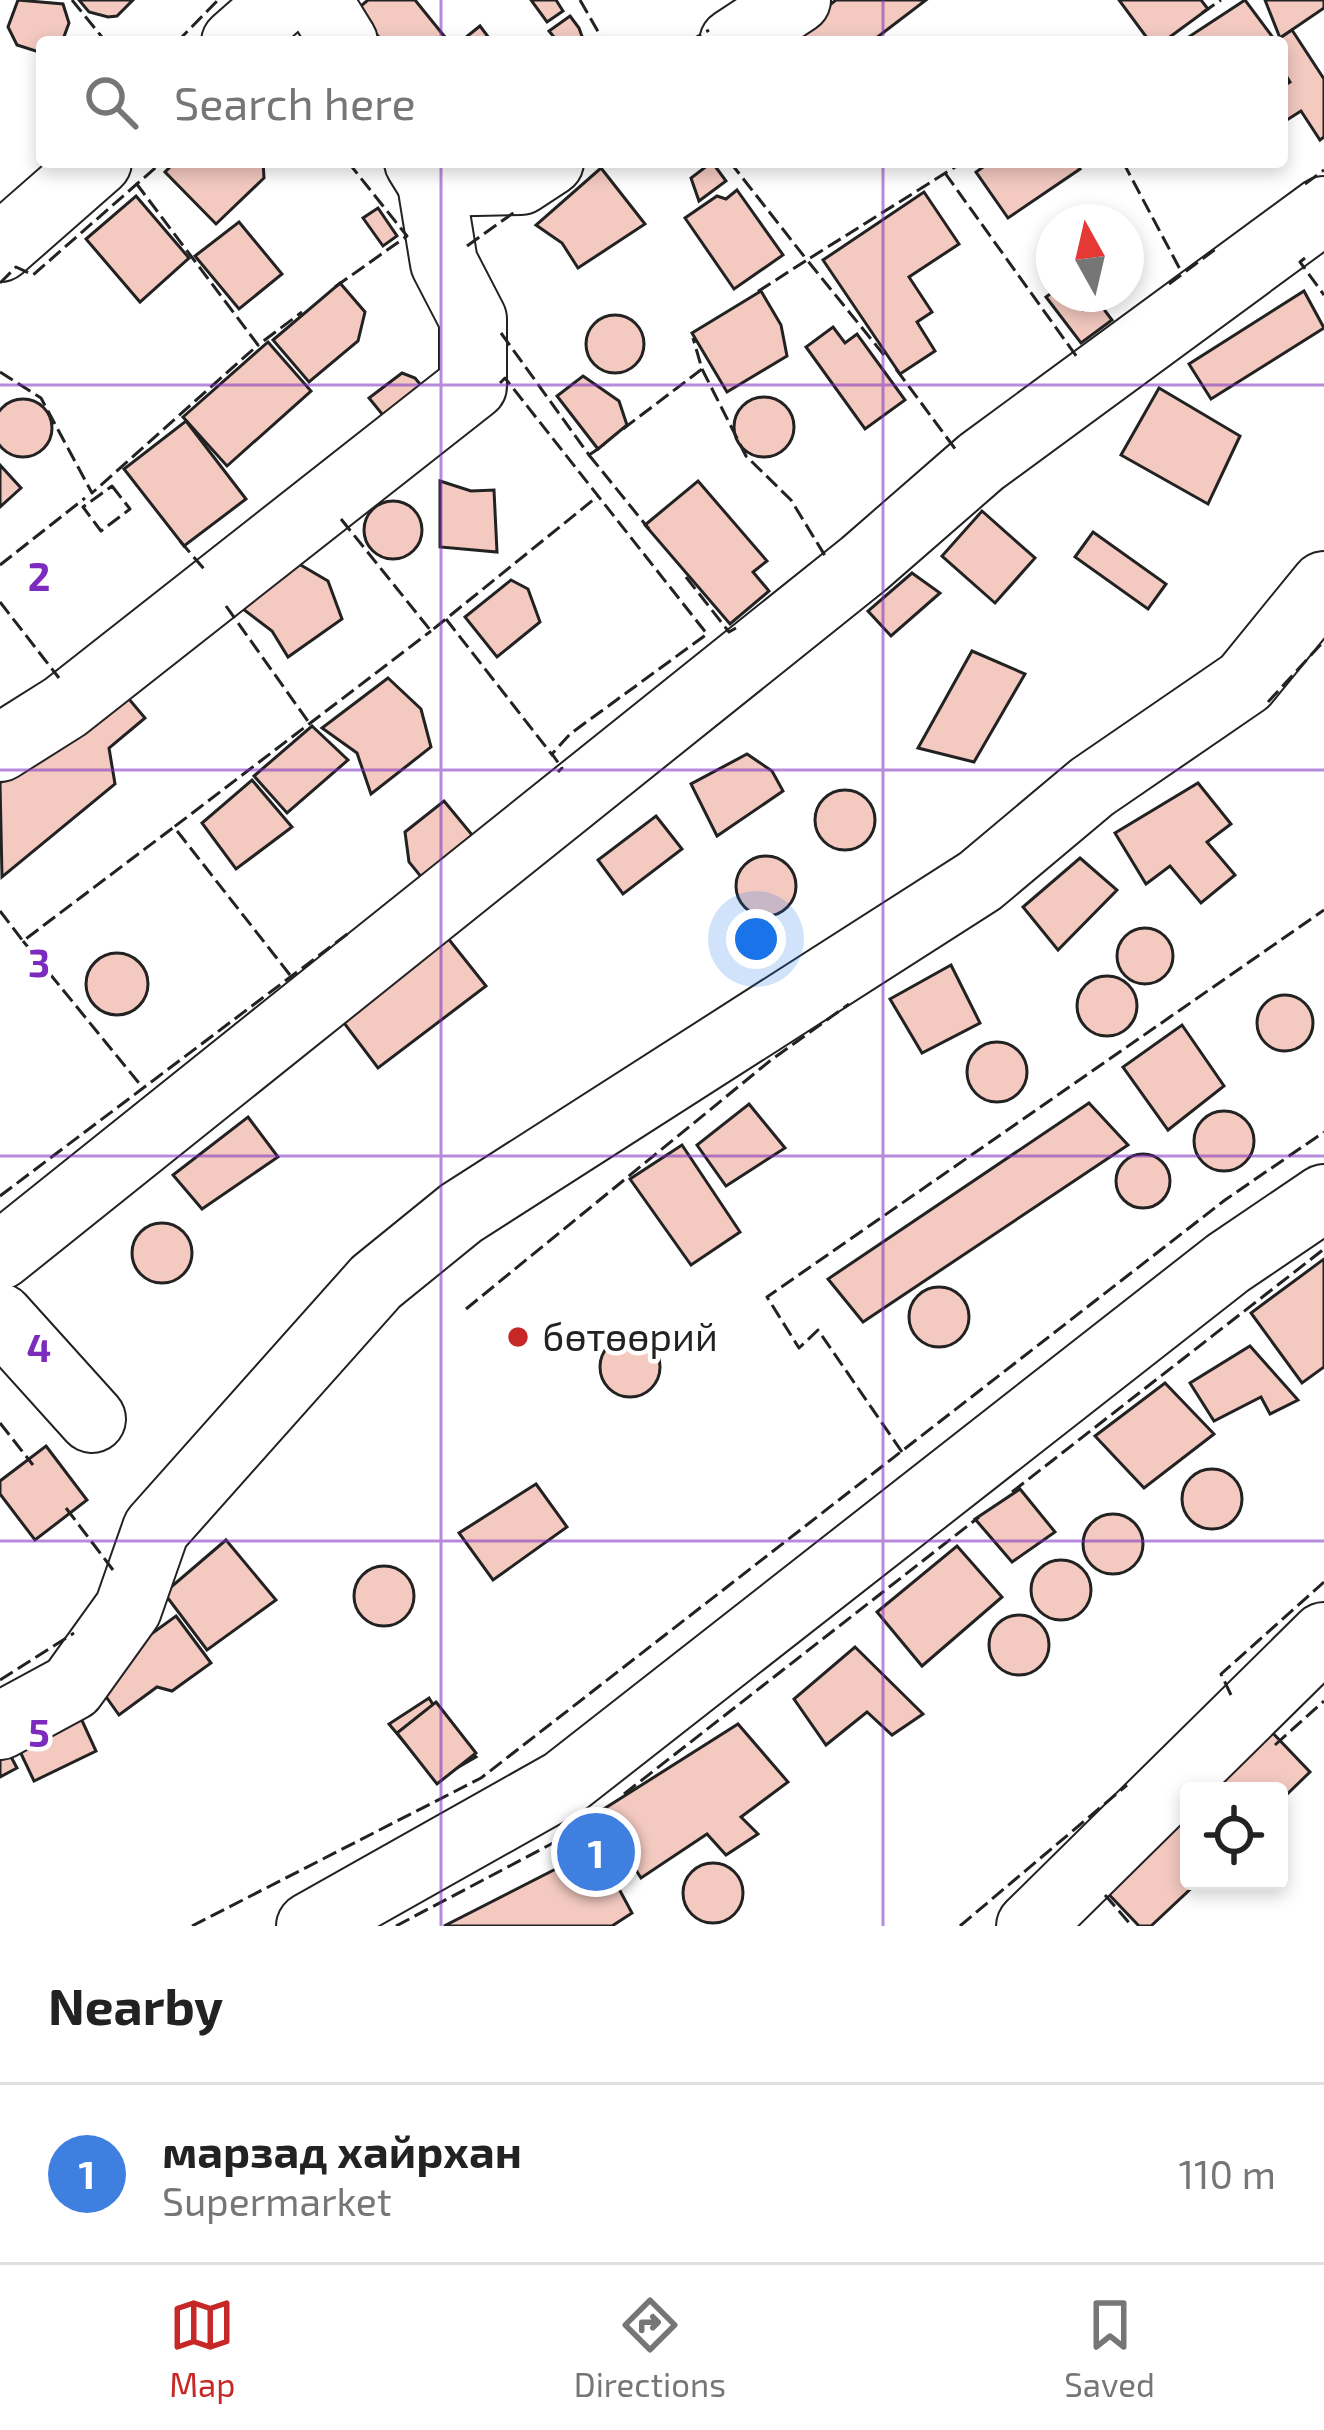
<!DOCTYPE html>
<html lang="en">
<head>
<meta charset="utf-8">
<style>
  body { margin:0; font-family:"Exo 2",sans-serif; background:#f2f2f2; color:#222 }
  .controls { position:absolute; right:36px; bottom:36px; display:grid; overflow:hidden; border-radius:12px; box-shadow:0 6px 18px #0003 }
  .controls button { width:108px; height:108px; display:grid; place-items:center; padding:0; border:0; border-bottom:3px solid #e0e0e0; background:#fff; color:#222; font:60px sans-serif }
  .compass { position:absolute; left:1036px; top:204px; width:108px; height:108px; border-radius:50%; background:#fff; box-shadow:0 6px 18px #0003; rotate:352deg }
  .you { position:absolute; left:756px; top:939px; width:42px; height:42px; margin:-30px; border:9px solid #fff; border-radius:50%; background:#1a73e8; box-shadow:0 0 0 18px #1a73e833 }
  .badge { display:grid; place-items:center; width:78px; height:78px; border-radius:50%; background:#c62828; color:#fff; font-size:39px; font-weight:700 }
  .pin { position:absolute; translate:-50% -50%; border:6px solid #fff; box-shadow:0 3px 12px #0006 }
  .list { margin:0; padding:0; list-style:none }
  h2 { display:flex; justify-content:space-between; align-items:center; height:156px; margin:0; padding:0 48px; font-size:51px }
  h2 small { font-size:39px; font-weight:400; color:#767676 }
  .list li { display:grid; grid-template-columns:78px 1fr auto; gap:36px; align-items:center; box-sizing:border-box; height:180px; padding:0 48px; border-top:3px solid #e0e0e0 }
  .list b { display:block; font-size:45px; white-space:nowrap }
  .list p { margin:0; font-size:39px; white-space:nowrap; color:#767676 }
  .list em { font-size:39px; font-style:normal; color:#767676 }
  .icon { flex:none; width:66px; height:66px; fill:none; stroke:currentColor; stroke-width:2; stroke-linecap:round; stroke-linejoin:round }
  .map { position:relative; flex:none; width:1324px; height:1926px; overflow:hidden }
  .search { position:absolute; background:#fff; box-shadow:0 6px 18px #0003; left:36px; right:36px; top:36px; height:132px; display:flex; align-items:center; gap:30px; box-sizing:border-box; padding:0 42px; border-radius:12px; color:#767676; font-size:45px }
  .sheet { height:336px; background:#fff }
  nav { display:flex; justify-content:space-around; align-items:center; box-sizing:border-box; height:168px; border-top:3px solid #e0e0e0; background:#fff; font-size:33px; color:#767676 }
  nav a { display:grid; justify-items:center; gap:6px }
  nav .on { color:#c62828 }
  .map>svg:first-child { display:block }
</style>
</head>
<body>
<div class="map">
<svg width="1324" height="1926" viewBox="0 0 1324 1926">
  <rect width="100%" height="100%" fill="#fff"/>
  <g fill="#f3c9c0" stroke="#222" stroke-width="3">
    <path d="M18 0 63 4 69 23 62 42H42V53L17 45 8 27Z"/>
    <path d="M79 0H133L117 16 108 17 89 12Z"/>
    <path d="M368 0H415L449 42H383L356 10Z"/>
    <path d="M531 0H556L563 11 547 22Z"/>
    <path d="M836 0H926L871 42H782Z"/>
    <path d="M1119 0H1201L1208 9 1163 42H1150Z"/>
    <path d="M1245 0 1274 39 1181 42Z"/>
    <path d="M1265 0H1324V8L1280 38Z"/>
    <path d="M570 16 579 28 584 42H558L549 31Z"/>
    <path d="M480 26 492 42H460Z"/>
    <path d="M1292 30 1324 79V137L1320 140 1301 111 1282 123V87L1290 82 1282 69V42H1274Z"/>
    <path d="M175 162H263L264 178 216 224 165 172Z"/>
    <path d="M712 162 726 181 699 201 691 178Z"/>
    <path d="M990 162H1075L1080 169 1008 218 976 172Z"/>
    <path d="M601 168 645 224 578 268 562 243 536 225Z"/>
    <path d="M737 190 783 255 734 289 685 218 717 196 726 199Z"/>
    <path d="M924 192 959 244 909 277 932 312 917 322 935 351 900 374 823 260Z"/>
    <path d="M136 196 189 258 140 302 86 239Z"/>
    <path d="M378 208 397 236 383 246 363 218Z"/>
    <path d="M239 222 282 274 239 309 195 256Z"/>
    <path d="M340 283 365 312 358 341 309 382 273 340Z"/>
    <path d="M761 291 781 325 787 356 727 392 692 333Z"/>
    <path d="M1054 291 1072 294 1083 310 1097 300 1112 320 1081 343 1046 297Z"/>
    <path d="M1304 291 1324 328 1211 399 1189 364Z"/>
    <circle cx="615" cy="344" r="29"/>
    <path d="M833 327 845 343 857 334 905 400 865 429 806 347Z"/>
    <path d="M268 342 311 391 227 466 183 417Z"/>
    <path d="M402 373 415 378 434 401 395 430 369 398Z"/>
    <path d="M583 376 619 401 627 425 598 449 557 396Z"/>
    <path d="M1159 388 1240 436 1208 504 1121 455Z"/>
    <circle cx="764" cy="427" r="30"/>
    <circle cx="23" cy="428" r="29"/>
    <path d="M186 421 246 499 184 546 124 469Z"/>
    <path d="M0 465 21 488 0 507Z"/>
    <path d="M440 481 471 491 494 490 497 552 440 547Z"/>
    <path d="M698 481 767 561 753 572 769 591 730 624 645 525Z"/>
    <circle cx="393" cy="530" r="29"/>
    <path d="M982 511 1035 558 995 603 942 556Z"/>
    <path d="M1093 532 1166 584 1148 609 1075 557Z"/>
    <path d="M299 564 328 581 342 619 288 657 272 631 243 609Z"/>
    <path d="M912 573 940 593 891 636 868 611Z"/>
    <path d="M511 580 528 589 540 622 497 657 465 617Z"/>
    <path d="M972 651 1025 674 974 762 918 748Z"/>
    <path d="M388 678 421 709 431 747 371 794 357 753 322 728Z"/>
    <path d="M118 686 145 718 109 748 115 784 2 877 0 783Z"/>
    <path d="M312 726 348 760 287 813 254 776Z"/>
    <path d="M747 754 772 771 783 791 717 836 691 784Z"/>
    <path d="M252 780 292 827 236 869 202 823Z"/>
    <path d="M1198 783 1231 824 1207 842 1235 875 1201 903 1170 866 1146 884 1115 833Z"/>
    <circle cx="845" cy="820" r="30"/>
    <path d="M444 801 473 836 422 878 409 862 405 832Z"/>
    <path d="M656 816 682 849 623 894 598 860Z"/>
    <circle cx="766" cy="886" r="30"/>
    <path d="M1080 858 1117 890 1058 950 1023 907Z"/>
    <path d="M439 927 486 986 378 1068 332 1007Z"/>
    <circle cx="1145" cy="956" r="28"/>
    <circle cx="117" cy="984" r="31"/>
    <path d="M951 965 980 1023 922 1053 890 999Z"/>
    <circle cx="1107" cy="1006" r="30"/>
    <circle cx="1285" cy="1023" r="28"/>
    <path d="M1182 1025 1224 1086 1168 1130 1123 1067Z"/>
    <circle cx="997" cy="1072" r="30"/>
    <path d="M1089 1103 1128 1145 863 1322 828 1279Z"/>
    <path d="M749 1104 785 1148 726 1186 697 1145Z"/>
    <circle cx="1224" cy="1141" r="30"/>
    <path d="M248 1117 278 1157 202 1209 173 1175Z"/>
    <path d="M682 1145 740 1232 691 1265 630 1179Z"/>
    <circle cx="1143" cy="1181" r="27"/>
    <circle cx="162" cy="1253" r="30"/>
    <path d="M1324 1259V1367L1302 1383 1251 1313Z"/>
    <circle cx="939" cy="1317" r="30"/>
    <circle cx="630" cy="1367" r="30"/>
    <path d="M1250 1346 1298 1400 1270 1414 1261 1397 1214 1421 1190 1383Z"/>
    <path d="M1165 1383 1214 1434 1144 1488 1095 1436Z"/>
    <path d="M46 1446 87 1500 35 1540 0 1494V1481Z"/>
    <circle cx="1212" cy="1499" r="30"/>
    <path d="M536 1484 567 1527 493 1580 459 1533Z"/>
    <path d="M1020 1489 1055 1532 1012 1562 975 1519Z"/>
    <circle cx="1113" cy="1544" r="30"/>
    <path d="M226 1540 276 1600 207 1650 164 1593Z"/>
    <path d="M957 1546 1002 1597 922 1666 877 1612Z"/>
    <circle cx="1061" cy="1590" r="30"/>
    <circle cx="384" cy="1596" r="30"/>
    <circle cx="1019" cy="1645" r="30"/>
    <path d="M176 1616 211 1663 172 1691 157 1687 119 1715 92 1677Z"/>
    <path d="M855 1647 923 1714 892 1735 867 1712 826 1745 794 1699Z"/>
    <path d="M429 1698 449 1731 476 1757 436 1780 389 1724Z"/>
    <path d="M436 1702 476 1753 437 1784 397 1733Z"/>
    <path d="M79 1714 96 1751 34 1781 16 1743Z"/>
    <path d="M738 1724 788 1782 741 1817 758 1834 726 1855 707 1834 641 1878 599 1812Z"/>
    <path d="M1267 1727 1310 1772 1279 1802V1791H1230L1217 1773Z"/>
    <path d="M1 1738 17 1768 0 1777V1739Z"/>
    <path d="M1189 1810V1881H1199L1151 1926H1139L1097 1882Z"/>
    <path d="M597 1848 632 1913 612 1926H444Z"/>
    <circle cx="713" cy="1893" r="30"/>
  </g>
  <g fill="none" stroke-linecap="round" stroke-linejoin="round">
    <g stroke="#222" stroke-width="70">
      <g id="minor">
        <path d="M318 0 344 42"/>
        <path d="M235 42 283 0"/>
        <path d="M733 42 797 0"/>
        <path d="M418 162 431 183 521 181 550 162"/>
        <path d="M0 248 98 162"/>
        <path d="M0 748 65 707 473 386V319L444 263 431 183"/>
        <path d="M0 1256 864 564 981 462 1324 210"/>
        <path d="M0 1317 92 1419"/>
        <path d="M0 1726 72 1687 128 1609 156 1529 376 1282 461 1213 980 881 1092 787 1245 682 1324 585"/>
        <path d="M310 1926 564 1783 1228 1263 1324 1198"/>
        <path d="M1030 1926 1324 1636"/>
      </g>
    </g>
    <use href="#minor" stroke="#fff" stroke-width="66"/>
    <g stroke="#222" stroke-width="3" stroke-dasharray="15 6" stroke-linecap="butt">
      <path d="M72 0 106 42"/>
      <path d="M580 0 604 42"/>
      <path d="M1202 13 1221 0"/>
      <path d="M177 42 218 0"/>
      <path d="M688 42 709 30"/>
      <path d="M730 162 807 260 754 294"/>
      <path d="M1123 162 1182 273"/>
      <path d="M945 173 1077 357"/>
      <path d="M136 183 258 345 302 312"/>
      <path d="M1305 184 1324 170"/>
      <path d="M467 246 516 211"/>
      <path d="M1305 258 1300 262 1324 295"/>
      <path d="M0 283 16 267 33 275 162 162"/>
      <path d="M1169 284 1217 248"/>
      <path d="M335 287 407 236 348 162"/>
      <path d="M501 333 589 455 604 445"/>
      <path d="M884 355 807 260 963 162"/>
      <path d="M702 369 746 456 791 500 827 559"/>
      <path d="M896 369 956 450"/>
      <path d="M0 372 41 398 92 493 258 345"/>
      <path d="M500 383 505 378 707 634 570 734 552 754 562 768 558 772"/>
      <path d="M623 429 702 369 693 338"/>
      <path d="M589 455 649 529"/>
      <path d="M112 486 130 509 101 531 83 507Z"/>
      <path d="M341 519 431 631 598 496"/>
      <path d="M180 541 204 569"/>
      <path d="M0 565 85 498"/>
      <path d="M686 577 729 632 736 628"/>
      <path d="M0 602 59 678"/>
      <path d="M226 606 310 724"/>
      <path d="M446 619 553 756"/>
      <path d="M1268 702 1324 641"/>
      <path d="M0 911 23 941 174 827"/>
      <path d="M23 941 143 1088"/>
      <path d="M290 975 174 827 431 631"/>
      <path d="M0 1196 350 932"/>
      <path d="M466 1309 771 1060 849 1004"/>
      <path d="M0 1423 33 1465"/>
      <path d="M902 1452 818 1330 799 1348 767 1297 1324 910"/>
      <path d="M1012 1492 1324 1249"/>
      <path d="M66 1508 113 1570"/>
      <path d="M0 1680 74 1633"/>
      <path d="M1231 1695 1221 1674 1324 1582"/>
      <path d="M1275 1745 1324 1701"/>
      <path d="M624 1794 979 1517"/>
      <path d="M1105 1895 1132 1926"/>
      <path d="M192 1926 481 1778 1225 1200 1324 1132"/>
      <path d="M396 1926 574 1832 605 1808"/>
      <path d="M960 1926 1127 1785"/>
    </g>
  </g>
  <path fill="none" stroke="#7b2cbf" stroke-width="3" stroke-opacity="0.55" d="M441 0V42M883 0V42M441 162V1926M883 162V1926M0 385H1324M0 770H1324M0 1156H1324M0 1541H1324"/>
  <circle fill="#c62828" stroke="#fff" stroke-width="4.5" cx="518" cy="1337" r="12"/>
  <g text-anchor="middle" stroke-width="9" stroke-linejoin="round" paint-order="stroke">
    <g font-size="39" fill="#222" stroke="#fff" text-anchor="start">
      <text x="542" y="1351">бөтөөрий</text>
    </g>
  </g>
  <g font-size="39" text-anchor="middle" font-weight="bold" fill="#7b2cbf" stroke="#fff" stroke-width="9" stroke-linejoin="round" paint-order="stroke">
    <text x="39" y="591">2</text>
    <text x="39" y="977">3</text>
    <text x="39" y="1362">4</text>
    <text x="39" y="1747">5</text>
  </g>
</svg>
<div class="controls">
<button><svg class="icon" aria-label="locate" viewBox="0 0 24 24"><circle cx="12" cy="12" r="6"/><path d="M12 2v4M12 18v4M2 12h4M18 12h4"/></svg></button>
</div>
<svg class="compass" viewBox="-18 -18 36 36"><path d="M0-13l5 13h-10z" fill="#e53935"/><path d="M0 13l5-13h-10z" fill="#767676"/></svg>
<div class="you"></div>
<div class="pin badge" style="left:596px;top:1852px;background:#3f7fe0">1</div>
<div class="search"><svg class="icon" aria-label="search" viewBox="0 0 24 24"><circle cx="10" cy="10" r="6"/><path d="M15 15l6 6"/></svg>Search here</div>
</div>
<section class="sheet">
<h2>Nearby<small></small></h2>
<ul class="list">
<li><span class="badge" style="background:#3f7fe0">1</span><div><b>марзад хайрхан</b><p>Supermarket</p></div><em>110 m</em></li>
</ul>
</section>
<nav>
<a class="on"><svg class="icon" aria-label="map" viewBox="0 0 24 24"><path d="M3 6l6-2 6 2 6-2v14l-6 2-6-2-6 2zM9 4v14M15 6v14"/></svg>Map</a>
<a><svg class="icon" aria-label="directions" viewBox="0 0 24 24"><path d="M12 3l9 9-9 9-9-9zM9 14v-3h6M13 9l2 2-2 2"/></svg>Directions</a>
<a><svg class="icon" aria-label="saved" viewBox="0 0 24 24"><path d="M7 4h10v16l-5-4-5 4z"/></svg>Saved</a>
</nav>
</body>
</html>
